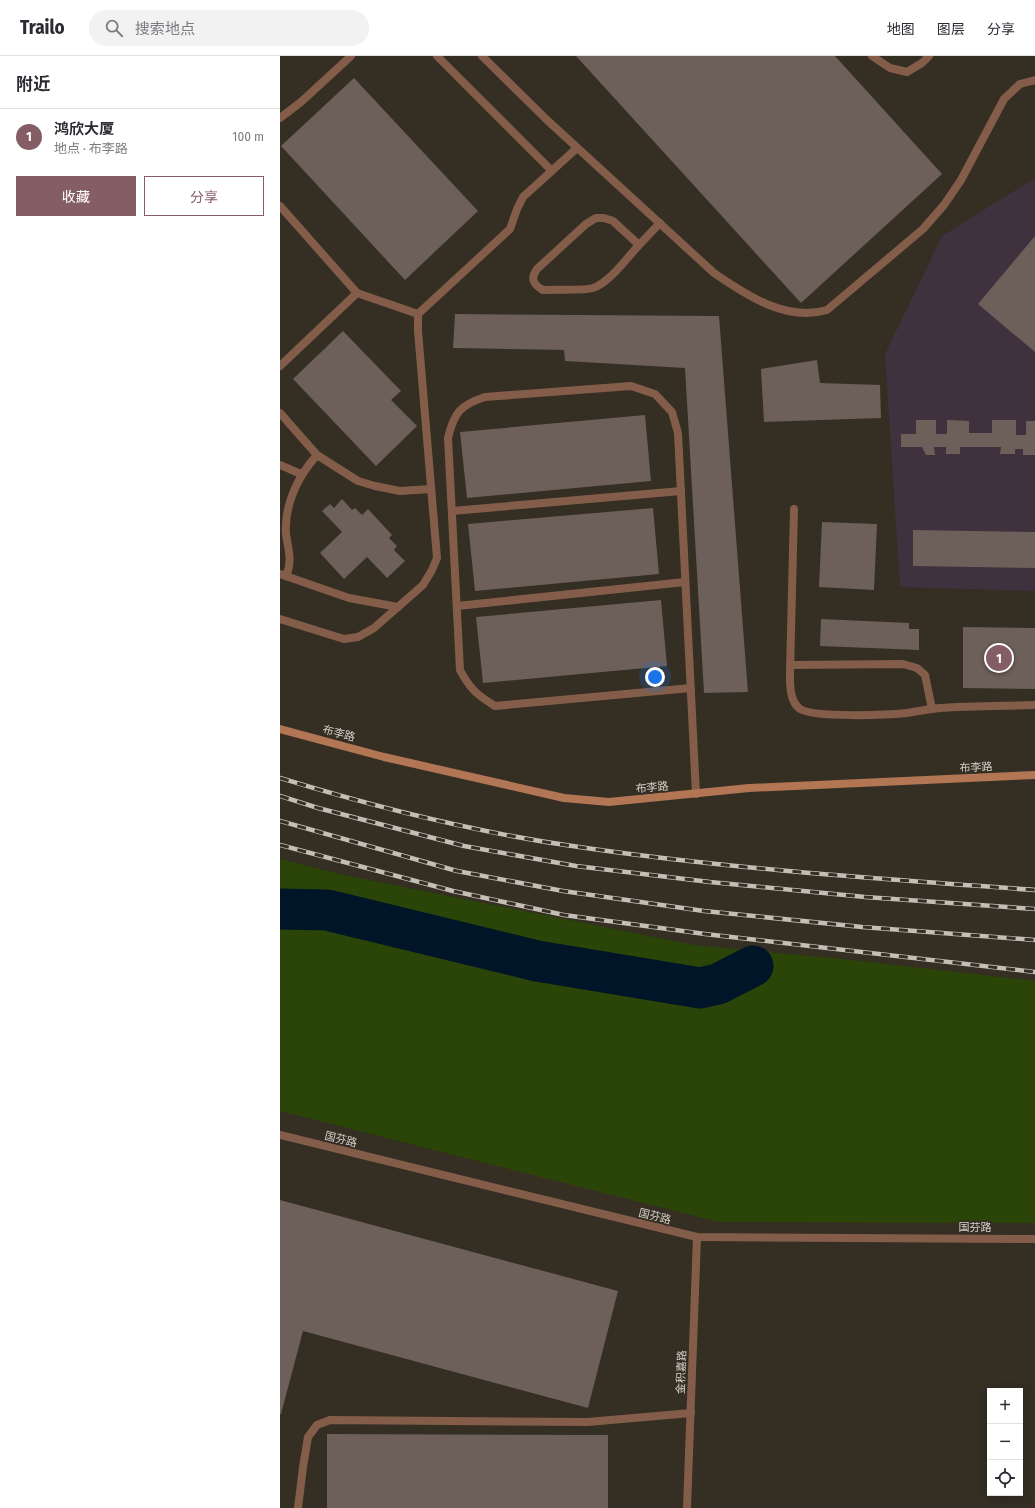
<!DOCTYPE html>
<html lang="zh">
<head>
<meta charset="utf-8">
<style>
  body { margin:0; font-family:"Fira Sans Condensed","Noto Sans SC",sans-serif; background:#f2f2f3; color:#2b2b33 }
  .controls { position:absolute; right:12px; bottom:12px; display:grid; overflow:hidden; border-radius:0px; box-shadow:0 2px 10px #0003 }
  .controls button { width:36px; height:36px; display:grid; place-items:center; padding:0; border:0; border-bottom:1px solid #e1e1e2; background:#fff; color:#2b2b33; font:20px sans-serif }
  .you { position:absolute; left:375px; top:621px; width:14px; height:14px; margin:-10px; border:3px solid #fff; border-radius:50%; background:#1a73e8; box-shadow:0 0 0 6px #1a73e833 }
  .badge { display:grid; place-items:center; width:26px; height:26px; border-radius:50%; background:#855d64; color:#fff; font-size:13px; font-weight:700 }
  .pin { position:absolute; translate:-50% -50%; border:2px solid #fff; box-shadow:0 1px 4px #0006 }
  .list { margin:0; padding:0; list-style:none }
  h2 { display:flex; justify-content:space-between; align-items:center; height:52px; margin:0; padding:0 16px; font-size:17px }
  h2 small { font-size:13px; font-weight:400; color:#7c7c81 }
  .list li { display:grid; grid-template-columns:26px 1fr auto; gap:12px; align-items:center; box-sizing:border-box; height:56px; padding:0 16px; border-top:1px solid #e1e1e2 }
  .list b { display:block; font-size:15px; white-space:nowrap }
  .list p { margin:0; font-size:13px; white-space:nowrap; color:#7c7c81 }
  .list em { font-size:13px; font-style:normal; color:#7c7c81 }
  .actions { display:flex; gap:8px; padding:12px 16px }
  .actions a { flex:1; padding:9px 0; border:1px solid #855d64; border-radius:0px; text-align:center; font-size:14px; color:#855d64 }
  .actions .main { background:#855d64; color:#fff }
  .icon { flex:none; width:22px; height:22px; fill:none; stroke:currentColor; stroke-width:2; stroke-linecap:round; stroke-linejoin:round }
  .map { position:relative; flex:none; width:755px; height:1452px; overflow:hidden }
  header { display:flex; align-items:center; gap:24px; box-sizing:border-box; height:56px; padding:0 20px; background:#fff; border-bottom:1px solid #e1e1e2 }
  header strong { font-size:19px }
  nav { display:flex; gap:22px; margin-inline-start:auto; font-size:14px }
  .search { width:280px; height:36px; background:#f2f2f3; display:flex; align-items:center; gap:10px; box-sizing:border-box; padding:0 14px; border-radius:22px; color:#7c7c81; font-size:15px }
  main { display:flex }
  aside { flex:1; background:#fff }
  .map>svg:first-child { display:block }
</style>
</head>
<body>
<header>
<strong>Trailo</strong>
<div class="search"><svg class="icon" aria-label="search" viewBox="0 0 24 24"><circle cx="10" cy="10" r="6"/><path d="M15 15l6 6"/></svg>搜索地点</div>
<nav><a>地图</a><a>图层</a><a>分享</a></nav>
</header>
<main>
<aside>
<h2>附近<small></small></h2>
<ul class="list">
<li><span class="badge">1</span><div><b>鸿欣大厦</b><p>地点 · 布李路</p></div><em>100 m</em></li>
</ul>
<div class="actions"><a class="main">收藏</a><a>分享</a></div>
</aside>
<div class="map">
<svg width="755" height="1452" viewBox="0 0 755 1452">
  <rect width="100%" height="100%" fill="#342e23"/>
  <path fill="#3f313e" d="M755 122V535L620 531 605 298 662 180Z"/>
  <path fill="#2b4407" d="M0 803 59 818 414 889 572 904 755 925V1167L439 1166 0 1055Z"/>
  <g fill="none" stroke-linecap="round" stroke-linejoin="round">
    <path stroke="#001528" stroke-width="41" d="M0 853 47 854 257 905 420 932 438 928 473 910"/>
  </g>
  <g fill="#6d5f59">
    <path d="M296 0H555L662 118 521 247Z"/>
    <path d="M74 22 198 155 125 224 1 90Z"/>
    <path d="M755 180V296L698 248Z"/>
    <path d="M175 258 439 260 468 636 424 637 405 312 285 305 284 294 173 292Z"/>
    <path d="M63 275 121 335 111 344 137 370 96 410 13 323Z"/>
    <path d="M537 304 540 327 600 329 601 362 484 366 481 313Z"/>
    <path d="M365 359 371 425 187 442 180 376Z"/>
    <path d="M636 364H656V378H667V364L689 365V377H712V364H736V379H746V365H755V399H743V393H735V398H720L721 391H680V398H666V391H654L655 399H646L642 391H621V378H636Z"/>
    <path d="M62 443 72 454 75 452 82 459 88 453 112 479 109 482 117 490 114 494 125 505 107 522 87 501 64 523 40 497 62 476 42 455 50 448 54 452Z"/>
    <path d="M373 452 379 518 195 535 188 468Z"/>
    <path d="M542 466 597 468 594 534 539 531Z"/>
    <path d="M633 474 755 476V512L633 510Z"/>
    <path d="M381 544 387 610 203 627 196 561Z"/>
    <path d="M541 563 629 567V573H639V594L540 590Z"/>
    <path d="M683 571 755 572V633L683 632Z"/>
    <path d="M0 1144 338 1235 308 1352 23 1275 1 1358H0Z"/>
    <path d="M47 1378 328 1379V1452H47Z"/>
  </g>
  <g fill="none" stroke-linecap="round" stroke-linejoin="round">
    <g stroke="#835d49" stroke-width="8">
      <path d="M157 0 272 115"/>
      <path d="M202 0 267 64 434 217C466 239 506 266 547 254L643 173 664 149 681 124 724 43 740 28 755 24"/>
      <path d="M592 0 610 12 627 16 642 7 649 0"/>
      <path d="M0 62 21 46 71 0"/>
      <path d="M0 150 77 237"/>
      <path d="M359 189C347 202 329 227 313 232 302 235 275 233 263 234 253 228 250 223 257 213L306 168 316 162H324L333 165 359 189 380 167"/>
      <path d="M0 310 77 237 138 258"/>
      <path d="M0 357 37 399 78 425 95 430 120 435 151 433"/>
      <path d="M0 409 21 418"/>
      <path d="M514 453 510 616C510 627 509 645 520 653 534 662 608 659 627 657 638 655 649 653 660 652 692 650 723 650 755 649"/>
      <path d="M172 455 401 435"/>
      <path d="M0 518 69 542 118 551"/>
      <path d="M6 520C13 504 8 494 6 478 4 449 18 420 37 399"/>
      <path d="M177 550 405 526"/>
      <path d="M0 563 64 583 78 581 94 572 143 529 152 514 157 502 138 275V258L230 173 237 153 243 141 297 92"/>
      <path d="M510 609 623 608 637 612 645 619 652 653"/>
      <path d="M411 632 215 650C197 639 190 633 180 614L168 382C174 357 180 349 205 341L351 330 375 338 392 356 398 377 416 738"/>
      <path d="M18 1452 23 1411 28 1381 37 1369 50 1364 308 1366 411 1357"/>
    </g>
    <g stroke="#835d49" stroke-width="8">
      <path d="M0 1079 417 1181 755 1183"/>
      <path d="M407 1452 417 1181"/>
    </g>
    <path stroke="#b27655" stroke-width="8" d="M0 673 104 701 284 742 329 746 469 732 755 719"/>
    <g stroke="#c3bfb7" stroke-width="4.5">
      <g id="rail">
        <path d="M0 722C98 752 198 777 299 791 450 813 603 823 755 834"/>
        <path d="M0 740 38 752 184 790 296 810 430 826 585 841 755 853"/>
        <path d="M0 765 177 815 283 835 424 855 582 871 755 884"/>
        <path d="M0 789 173 835 284 859 425 878 755 916"/>
      </g>
    </g>
    <use href="#rail" stroke="#342e23" stroke-width="3" stroke-dasharray="9" stroke-linecap="butt"/>
  </g>
  <g text-anchor="middle" stroke-width="3.5" stroke-linejoin="round" paint-order="stroke">
    <g font-size="11" fill="#d5d1ca" stroke="#342e23">
      <text transform="translate(59 677) rotate(15)" y="4">布李路</text>
      <text transform="translate(696 711) rotate(-3)" y="4">布李路</text>
      <text transform="translate(372 731) rotate(-5)" y="4">布李路</text>
      <text transform="translate(61 1083) rotate(14)" y="4">国芬路</text>
      <text transform="translate(375 1160) rotate(14)" y="4">国芬路</text>
      <text x="695" y="1175">国芬路</text>
      <text transform="translate(401 1316) rotate(-88)" y="4">金积嘉路</text>
    </g>
  </g>
</svg>
<div class="controls">
<button>+</button>
<button>−</button>
<button><svg class="icon" aria-label="locate" viewBox="0 0 24 24"><circle cx="12" cy="12" r="6"/><path d="M12 2v4M12 18v4M2 12h4M18 12h4"/></svg></button>
</div>
<div class="you"></div>
<div class="pin badge" style="left:719px;top:602px">1</div>
</div>
</main>
</body>
</html>
